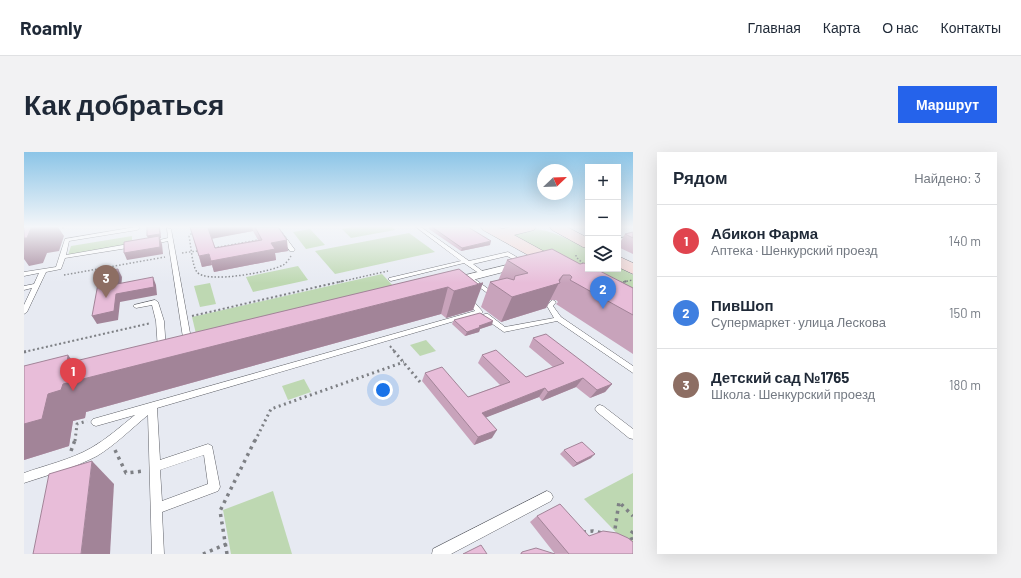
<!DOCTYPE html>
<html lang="ru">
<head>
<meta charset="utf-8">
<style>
  body { margin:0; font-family:Barlow,sans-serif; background:#f2f2f3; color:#1f2937 }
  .controls { position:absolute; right:12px; top:12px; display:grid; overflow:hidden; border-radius:0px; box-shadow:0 4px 16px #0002 }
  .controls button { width:36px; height:36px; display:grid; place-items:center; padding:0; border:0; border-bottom:1px solid #e0e1e3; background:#fff; color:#1f2937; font:20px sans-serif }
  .compass { position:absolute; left:513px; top:12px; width:36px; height:36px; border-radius:50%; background:#fff; box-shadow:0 4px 16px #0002; rotate:67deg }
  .you { position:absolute; left:359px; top:238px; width:14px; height:14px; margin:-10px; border:3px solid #fff; border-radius:50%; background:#1a73e8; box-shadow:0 0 0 6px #1a73e833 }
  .badge { display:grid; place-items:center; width:26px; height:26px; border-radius:50%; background:#2563eb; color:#fff; font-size:13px; font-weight:700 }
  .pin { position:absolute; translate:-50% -33px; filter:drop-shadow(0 1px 2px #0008) }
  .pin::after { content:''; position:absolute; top:21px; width:14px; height:12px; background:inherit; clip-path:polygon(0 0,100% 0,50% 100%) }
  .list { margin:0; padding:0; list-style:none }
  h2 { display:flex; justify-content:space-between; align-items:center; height:52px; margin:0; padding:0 16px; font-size:17px }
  h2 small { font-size:13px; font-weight:400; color:#747a83 }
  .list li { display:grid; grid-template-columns:26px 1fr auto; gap:12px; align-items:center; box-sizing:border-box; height:72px; padding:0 16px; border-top:1px solid #e0e1e3 }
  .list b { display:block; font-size:15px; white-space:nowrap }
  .list p { margin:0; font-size:13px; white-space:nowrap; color:#747a83 }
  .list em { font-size:13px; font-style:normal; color:#747a83 }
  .icon { flex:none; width:22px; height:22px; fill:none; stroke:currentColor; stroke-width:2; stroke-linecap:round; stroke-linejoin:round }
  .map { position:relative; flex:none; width:609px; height:402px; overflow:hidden; border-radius:0px }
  header { display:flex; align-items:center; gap:24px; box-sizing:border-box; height:56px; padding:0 20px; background:#fff; border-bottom:1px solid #e0e1e3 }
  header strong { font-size:19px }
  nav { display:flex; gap:22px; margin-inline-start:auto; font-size:14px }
  .intro { display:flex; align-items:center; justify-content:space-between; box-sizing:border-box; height:96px; padding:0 24px }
  h1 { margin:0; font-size:28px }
  .button { padding:10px 18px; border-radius:0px; background:#2563eb; color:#fff; font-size:14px; font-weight:700 }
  main { display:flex; gap:24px; padding:0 24px }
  aside { flex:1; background:#fff; border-radius:0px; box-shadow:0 4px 16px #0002 }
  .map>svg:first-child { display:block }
</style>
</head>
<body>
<header>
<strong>Roamly</strong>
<nav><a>Главная</a><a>Карта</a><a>О нас</a><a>Контакты</a></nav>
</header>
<div class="intro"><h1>Как добраться</h1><a class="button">Маршрут</a></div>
<main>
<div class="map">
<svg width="609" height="402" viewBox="0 0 609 402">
  <rect width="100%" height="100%" fill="#e7eaf2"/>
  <g fill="#bed8b2">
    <path d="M328 75H368L371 78 327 86 318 77Z"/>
    <path d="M286 77 301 93 282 97 269 80Z"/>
    <path d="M506 77C528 77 545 88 564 97V117H594V114L609 123V151L489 84V80Z"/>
    <path d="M385 81 411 100 311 122 291 99Z"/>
    <path d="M108 84V92L44 103 47 94Z"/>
    <path d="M274 114 284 128 229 140 222 125Z"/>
    <path d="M358 122 372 137 173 186 168 165Z"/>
    <path d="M186 131 192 152 176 155 170 134Z"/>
    <path d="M402 188 412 199 396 204 386 193Z"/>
    <path d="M280 227 287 240 264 248 258 234Z"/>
    <path d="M609 321V398L560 347Z"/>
    <path d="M249 339 268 402H207L199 358Z"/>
  </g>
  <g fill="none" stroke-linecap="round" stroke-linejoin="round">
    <g stroke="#606269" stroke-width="1">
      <g id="lane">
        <path d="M111 75H115V77L113 78 45 89 42 103 110 91 113 93 110 95 41 106 37 117 22 120 3 160 0 162V153L8 136 0 138V134L10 132 15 121 0 124V120L32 115 41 87Z"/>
        <path d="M249 75H254L271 98 270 99H266Z"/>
        <path d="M392 75H397L445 109 484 100 503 111 498 112 483 104 449 112 461 121V123L459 124 440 111 367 129 365 128V126L437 109Z"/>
        <path d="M143 76 147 77 168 192 164 195 160 192 144 89 126 93 123 91 144 86Z"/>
        <path d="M445 123 474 144V146H470L443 126 442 125Z"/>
        <path d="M444 144 446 145 458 159 459 160 458 161 133 256 136 308 184 292 188 294 196 335 194 339 138 360 140 402H128L124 263C107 277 91 293 73 304 50 316 24 323 0 331V321C22 313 46 308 67 296 83 287 97 274 111 263L72 274 69 273 67 270 69 267 451 159 441 146ZM180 303 184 332 138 349 136 318Z"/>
        <path d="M131 148 134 150 140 169 142 198 138 201 134 198 132 169 128 153 112 156 109 154 110 153Z"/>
        <path d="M529 148 532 150 529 154 537 165 609 214V221L533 169 480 180 457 164 461 162H464L481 175 530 166 523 154 527 149Z"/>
        <path d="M576 253 579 254 609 277V287L605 286 573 260 571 257 573 254Z"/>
        <path d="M523 339 527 341 529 345 527 349 427 402H408L409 397Z"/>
      </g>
    </g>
    <g stroke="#606269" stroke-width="1">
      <g id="street">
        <path d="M609 83V89L594 93V87Z"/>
        <path d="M499 109 503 110 504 112 503 114 425 134 421 132 419 130 421 128Z"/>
      </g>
    </g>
    <g stroke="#606269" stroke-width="1">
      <g id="secondary">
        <path d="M457 75H474L478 77 486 75H512L510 78 490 83 543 112 545 115 543 118 537 120 531 118 459 78Z"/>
        <path d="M526 75H543L564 86V96L559 95 528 78Z"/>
        <path d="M594 104 609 111V122L594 115Z"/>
      </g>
    </g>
    <g stroke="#7e8085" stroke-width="1.5" stroke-dasharray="1.5 2" stroke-linecap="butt">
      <path d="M39 75V77"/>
      <path d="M170 79 165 84C167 93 168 114 173 120 182 132 247 120 259 113 262 112 265 107 267 104"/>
      <path d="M190 96 234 88"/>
      <path d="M158 101 173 99"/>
      <path d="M552 103V105L564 116"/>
      <path d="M40 123 141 105"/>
      <path d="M315 130 364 119"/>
      <path d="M599 130 609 128"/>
    </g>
    <g stroke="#7e8085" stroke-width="2" stroke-dasharray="2 2.5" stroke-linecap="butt">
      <path d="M596 131 603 129"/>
      <path d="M168 164 319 129"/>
      <path d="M366 194 371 200"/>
      <path d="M0 200 127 171"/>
    </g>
    <g stroke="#7e8085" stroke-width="3" stroke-dasharray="2 3.5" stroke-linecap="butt">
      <path d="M370 199 396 230"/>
      <path d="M0 200 4 199"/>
      <path d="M51 289 53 272 63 269"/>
      <path d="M231 289 247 257 380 210"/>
    </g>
    <g stroke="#7e8085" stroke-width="3.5" stroke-dasharray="3 4.5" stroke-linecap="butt">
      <path d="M91 298 102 321 120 319"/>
      <path d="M47 299 51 288"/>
      <path d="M609 379 606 383 609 391"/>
      <path d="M559 380 569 379 578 381"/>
      <path d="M590 384 595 350 609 364"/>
      <path d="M179 402 205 391"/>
      <path d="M203 402 196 359 231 288"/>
    </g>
    <use href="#lane" fill="#fff" fill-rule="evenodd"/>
    <use href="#street" fill="#fff" fill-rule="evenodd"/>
    <use href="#secondary" fill="#f3d7d6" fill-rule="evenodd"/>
  </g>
  <g fill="#c8a3bb" fill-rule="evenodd">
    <path d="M166 75H254L264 99 251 101 252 108 190 120 188 113 178 115ZM229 79 234 88 191 96 188 86Z"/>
    <path d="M405 75H444L466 93 437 99 405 77Z"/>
    <path d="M609 80V102L594 95V94L601 82Z"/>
    <path d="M483 108 556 112 609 136V202L532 152 534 150 532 148H526L522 156 477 170 457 155 466 130 474 129Z"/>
    <path d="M435 117 449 158 422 166 417 162 62 260 61 266 49 269 45 294 0 308V214L49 210Z"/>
    <path d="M430 168 468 173 456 177 455 180 441 184 428 172Z"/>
    <path d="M509 186 588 232 581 240 566 246 552 235 518 249 515 245 462 265 468 286 450 293 398 229 401 221 444 245 476 233 454 211 458 203 502 225 529 215 505 195Z"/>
    <path d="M540 298 567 306 549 315 536 302Z"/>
    <path d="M513 364 565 384 609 402H496L498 400 531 402 506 370Z"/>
  </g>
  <g fill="#a28498">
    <path d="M14 75H34L40 84 35 99 23 101 19 111 5 114 0 107V86L7 76Z"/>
    <path d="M135 75H136L137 86H136L138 92 139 102 103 108 100 101 125 88 123 84Z"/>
    <path d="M192 75H228L229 79 187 87 184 76Z"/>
    <path d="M263 88 264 99 251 101 252 108 190 120 187 109 247 91Z"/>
    <path d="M467 89 466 93 437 99 438 96Z"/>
    <path d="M185 102 188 113 178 115 175 104Z"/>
    <path d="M94 117 98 125 97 139 93 132Z"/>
    <path d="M539 123 522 156 477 170 488 145 535 128Z"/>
    <path d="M129 125 132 133 133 143 96 150 94 168 73 172 68 164 92 142Z"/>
    <path d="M459 131 449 158 422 166 430 139Z"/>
    <path d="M424 135 417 162 62 260 61 266 49 269 45 294 0 308V272L24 242 43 211 44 203 62 226Z"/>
    <path d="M469 169 468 173 456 177 455 180 441 184 443 180 455 174Z"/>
    <path d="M559 226 552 235 518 249 524 240Z"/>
    <path d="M588 232 581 240 566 246 573 238Z"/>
    <path d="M521 236 515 245 453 269 458 261Z"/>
    <path d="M473 278 468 286 450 293 454 285Z"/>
    <path d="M571 302 567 306 549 315 553 311Z"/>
    <path d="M68 309 90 332 86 402H57Z"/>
  </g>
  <g fill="#e8bdd9" stroke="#a28498">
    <path d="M0 75H14L7 76 3 86H0Z"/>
    <path d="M123 75H135L136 82 123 84Z"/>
    <path d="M166 75H192L184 76 191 96 238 88 231 75H254L263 88 247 91 251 97 187 109 185 102 175 104Z"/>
    <path d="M408 75H444L467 89 438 96Z"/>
    <path d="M609 80V86L601 82Z"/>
    <path d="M135 84 136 95 100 101V90Z"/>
    <path d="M528 97 556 112 560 111 564 113V117H572L609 136V163L546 128 548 125 546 123H539L535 128 536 131 488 145 466 130 483 126 490 128 491 124 504 121 483 108Z"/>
    <path d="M94 117 93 132 129 125 130 135 92 142 90 159 68 164 76 121Z"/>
    <path d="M435 117 454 132 459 131 430 139 424 135 39 232 37 238 24 242 18 267 0 272V214L44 203 43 211Z"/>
    <path d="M456 161 469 169 455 174 457 175 443 180 430 168Z"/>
    <path d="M522 182 588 232 573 238 559 226 524 240 521 236 458 261 473 278 454 285 401 221 418 215 444 245 486 230 458 203 472 198 502 225 540 211 509 186Z"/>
    <path d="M558 290 571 302 553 311 540 298Z"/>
    <path d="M68 309 57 402H9L25 322Z"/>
    <path d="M536 352 565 384 579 379 593 381 604 386 609 390V402H545L513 364Z"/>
    <path d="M457 393 463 402H439Z"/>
    <path d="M512 396 531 402H497L498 400Z"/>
  </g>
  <linearGradient id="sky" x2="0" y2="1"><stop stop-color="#8cc5e7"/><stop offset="0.57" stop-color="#f4f6f9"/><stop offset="1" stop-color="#f4f6f9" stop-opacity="0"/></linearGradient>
  <rect width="609" height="131" fill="url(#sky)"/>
</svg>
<div class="controls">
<button>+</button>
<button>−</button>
<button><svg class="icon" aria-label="layers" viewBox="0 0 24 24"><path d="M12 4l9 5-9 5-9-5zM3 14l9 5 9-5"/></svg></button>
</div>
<svg class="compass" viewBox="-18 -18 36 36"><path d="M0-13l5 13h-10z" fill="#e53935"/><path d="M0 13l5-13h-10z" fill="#747a83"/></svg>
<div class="you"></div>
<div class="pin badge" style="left:49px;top:239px;background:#e0444e">1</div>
<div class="pin badge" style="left:579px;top:157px;background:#3f7fe0">2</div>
<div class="pin badge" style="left:82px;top:146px;background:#8d6e63">3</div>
</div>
<aside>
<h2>Рядом<small>Найдено: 3</small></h2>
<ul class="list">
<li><span class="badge" style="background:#e0444e">1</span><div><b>Абикон Фарма</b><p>Аптека · Шенкурский проезд</p></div><em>140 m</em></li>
<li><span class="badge" style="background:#3f7fe0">2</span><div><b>ПивШоп</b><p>Супермаркет · улица Лескова</p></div><em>150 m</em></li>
<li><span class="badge" style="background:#8d6e63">3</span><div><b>Детский сад №1765</b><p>Школа · Шенкурский проезд</p></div><em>180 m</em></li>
</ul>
</aside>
</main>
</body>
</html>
